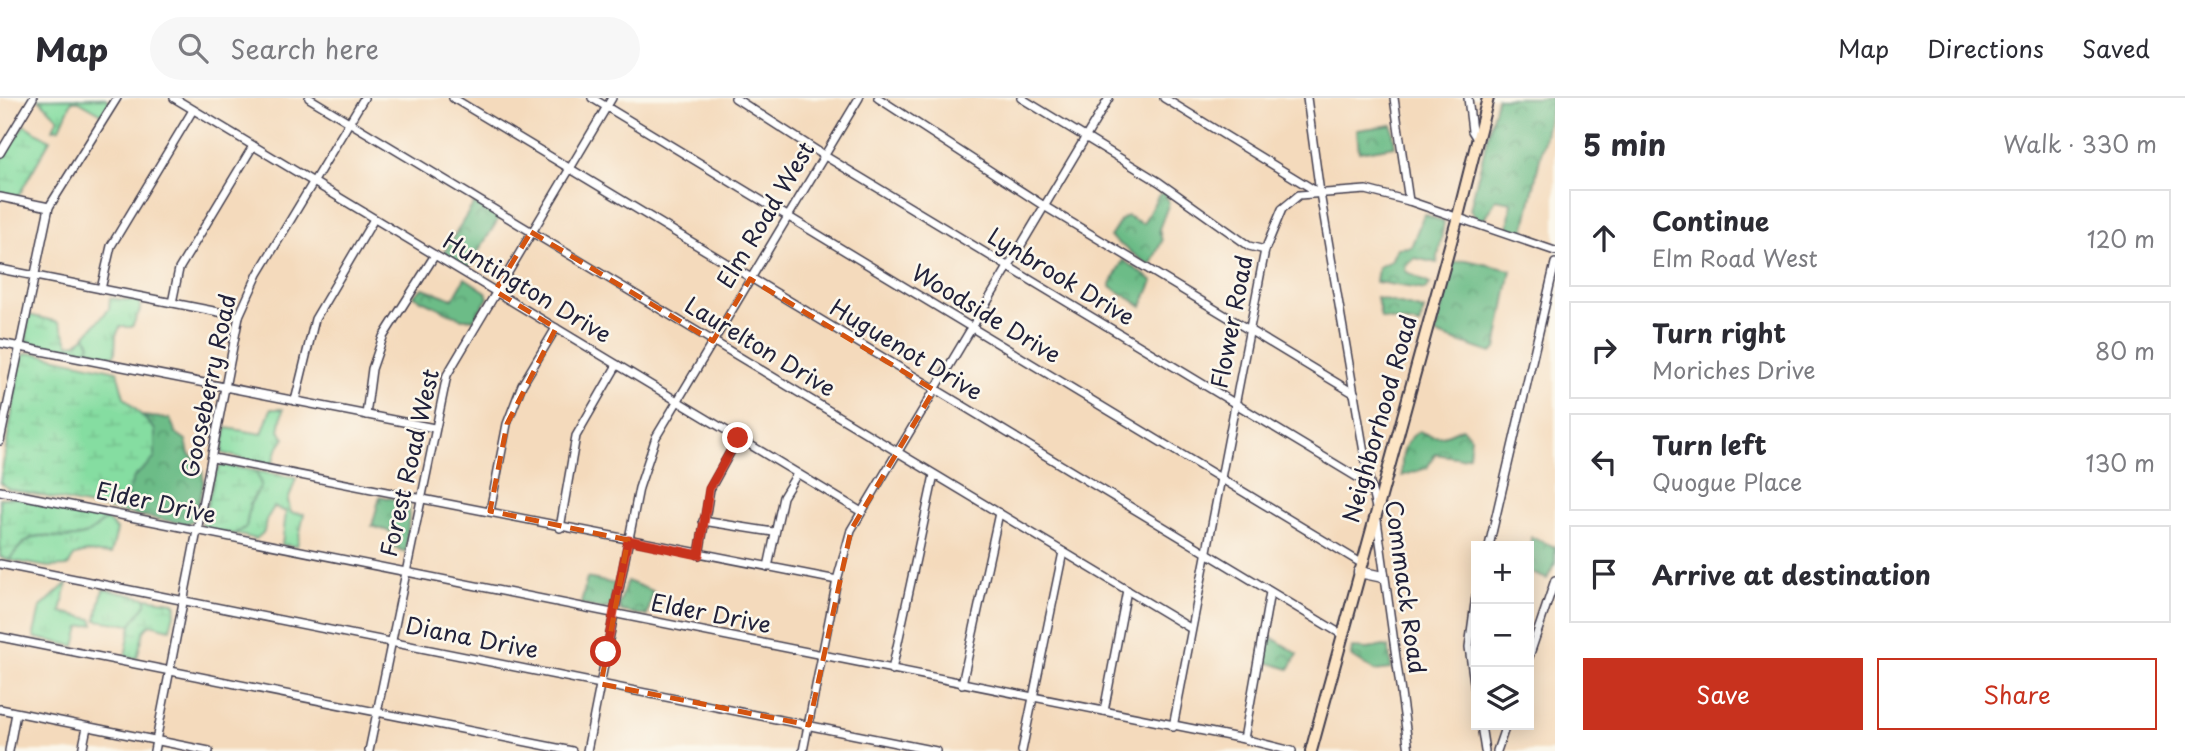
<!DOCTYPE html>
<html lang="en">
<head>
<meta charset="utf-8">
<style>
  body { margin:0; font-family:"Playpen Sans",sans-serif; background:#f7f7f7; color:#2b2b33 }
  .controls { position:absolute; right:21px; bottom:21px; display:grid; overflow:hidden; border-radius:0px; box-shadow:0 4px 18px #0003 }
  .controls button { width:63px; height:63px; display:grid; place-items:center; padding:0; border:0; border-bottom:2px solid #e1e1e2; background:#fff; color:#2b2b33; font:35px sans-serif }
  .stop { position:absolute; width:21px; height:21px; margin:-16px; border:5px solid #c8321e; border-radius:50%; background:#fff }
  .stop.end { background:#c8321e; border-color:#fff; box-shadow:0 2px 7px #0008 }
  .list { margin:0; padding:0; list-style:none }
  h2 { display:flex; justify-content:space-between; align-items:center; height:91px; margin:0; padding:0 28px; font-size:30px }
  h2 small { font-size:23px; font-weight:400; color:#7c7c81 }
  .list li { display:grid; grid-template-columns:46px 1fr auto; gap:21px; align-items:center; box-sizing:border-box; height:98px; margin:0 14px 14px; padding:0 14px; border:2px solid #e1e1e2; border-radius:0px }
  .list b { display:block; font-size:26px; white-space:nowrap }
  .list p { margin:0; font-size:23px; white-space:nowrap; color:#7c7c81 }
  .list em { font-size:23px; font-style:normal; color:#7c7c81 }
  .actions { display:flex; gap:14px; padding:21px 28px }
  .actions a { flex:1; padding:16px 0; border:2px solid #c8321e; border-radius:0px; text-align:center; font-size:24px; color:#c8321e }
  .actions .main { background:#c8321e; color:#fff }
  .icon { flex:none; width:38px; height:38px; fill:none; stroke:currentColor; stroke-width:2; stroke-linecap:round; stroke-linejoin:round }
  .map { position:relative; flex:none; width:1555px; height:653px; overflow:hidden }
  header { display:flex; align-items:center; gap:42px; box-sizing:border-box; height:98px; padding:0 35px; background:#fff; border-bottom:2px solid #e1e1e2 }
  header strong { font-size:33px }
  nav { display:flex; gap:38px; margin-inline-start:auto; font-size:24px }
  .search { width:490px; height:63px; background:#f7f7f7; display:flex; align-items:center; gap:18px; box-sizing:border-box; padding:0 24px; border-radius:38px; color:#7c7c81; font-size:26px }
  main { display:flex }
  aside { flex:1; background:#fff }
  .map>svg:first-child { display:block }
</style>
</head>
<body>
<header>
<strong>Map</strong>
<div class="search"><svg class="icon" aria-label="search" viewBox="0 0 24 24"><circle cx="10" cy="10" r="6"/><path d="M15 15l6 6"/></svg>Search here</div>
<nav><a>Map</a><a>Directions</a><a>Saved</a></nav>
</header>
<main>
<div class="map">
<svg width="1555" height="653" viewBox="0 0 1555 653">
  <defs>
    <pattern id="grass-tufts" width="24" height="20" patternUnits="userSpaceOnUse" patternTransform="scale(1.75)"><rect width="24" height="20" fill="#85dda1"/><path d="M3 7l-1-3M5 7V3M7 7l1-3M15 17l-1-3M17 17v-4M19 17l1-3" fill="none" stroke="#73bd8c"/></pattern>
    <pattern id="forest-crowns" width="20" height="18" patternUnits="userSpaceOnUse" patternTransform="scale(1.75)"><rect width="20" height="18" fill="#6cbc87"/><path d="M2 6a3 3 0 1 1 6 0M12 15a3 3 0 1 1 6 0" fill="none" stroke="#589870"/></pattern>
    <pattern id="wetland-marsh" width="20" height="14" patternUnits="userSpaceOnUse" patternTransform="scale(1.75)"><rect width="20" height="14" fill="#85dda1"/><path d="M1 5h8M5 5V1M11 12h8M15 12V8" fill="none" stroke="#73bd8c"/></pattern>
  </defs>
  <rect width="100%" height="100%" fill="#fbf7ec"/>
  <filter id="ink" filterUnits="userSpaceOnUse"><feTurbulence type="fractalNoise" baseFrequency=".0143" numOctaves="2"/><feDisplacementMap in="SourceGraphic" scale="14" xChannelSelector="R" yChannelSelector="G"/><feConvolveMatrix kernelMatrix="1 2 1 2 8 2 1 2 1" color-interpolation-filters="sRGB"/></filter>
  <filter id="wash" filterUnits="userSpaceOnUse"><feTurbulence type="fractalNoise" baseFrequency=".00686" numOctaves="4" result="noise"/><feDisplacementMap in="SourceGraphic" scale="28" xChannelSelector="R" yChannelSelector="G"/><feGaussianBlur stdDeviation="1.57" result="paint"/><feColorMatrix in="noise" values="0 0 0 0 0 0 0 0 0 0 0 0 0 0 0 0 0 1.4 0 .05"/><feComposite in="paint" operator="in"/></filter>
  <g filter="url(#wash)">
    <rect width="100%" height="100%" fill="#f4dabc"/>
    <g fill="url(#grass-tufts)" stroke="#54806e" stroke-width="2">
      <path d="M110 200 140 204V212L132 229H120L116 237 115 256 109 260 85 256 90 246 85 238 109 211Z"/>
      <path d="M271 311H283L279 333 285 340 277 352 271 369 222 355 226 330 262 336Z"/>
      <path d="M256 373 296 380 288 403 291 415 304 416 297 448 282 447 286 414 274 409 266 422 264 434 256 441 235 436 246 429 250 406 261 388Z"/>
      <path d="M106 421 117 432 111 456 87 454 75 457 68 468 48 469 9 462C39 420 45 448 84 437 91 435 100 426 106 421Z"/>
      <path d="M67 485 61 514 92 521 94 526 80 529 75 548 36 540 34 536 40 510Z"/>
      <path d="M103 491 146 500V506L131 527 96 522Z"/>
    </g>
    <g fill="url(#forest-crowns)" stroke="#476f61" stroke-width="2">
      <path d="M1497 0H1553L1524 134 1508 131 1511 104 1496 101 1484 121H1477L1470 111Z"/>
      <path d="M1392 27 1395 48 1359 54 1357 32Z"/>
      <path d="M1165 94 1169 105 1159 131 1162 143 1150 168 1110 139 1121 122 1127 118 1143 126 1158 98Z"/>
      <path d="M474 105 499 120 468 170 444 154Z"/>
      <path d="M1424 116 1444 124 1437 165 1415 160 1406 167 1405 173 1430 186 1425 192 1376 184 1378 169 1391 163 1397 150 1411 149Z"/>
      <path d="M1123 162 1153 183 1142 208 1110 188Z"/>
      <path d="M1466 162 1511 172 1496 251 1491 255 1435 236 1450 174 1454 165Z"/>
      <path d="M465 180 486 194 488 200 474 221H462L413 198 423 190 453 201Z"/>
      <path d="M1377 200 1424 212 1420 227 1381 220Z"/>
      <path d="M143 318 170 321 176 335 186 342 189 356C214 374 200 396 194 422L186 426 131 416 125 402 134 379 155 359V332Z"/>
      <path d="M1462 330 1471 339 1469 357 1462 360 1435 356 1427 370 1402 378C1401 359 1402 344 1419 333 1436 342 1445 339 1462 330Z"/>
      <path d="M380 398 410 405 406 454 392 449 394 435 372 428Z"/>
      <path d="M1531 439 1555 449V465L1547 481 1529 474Z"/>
      <path d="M587 480 615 486 611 508 603 512 581 506Z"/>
      <path d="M627 483 653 493 647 518 621 513 619 507Z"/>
      <path d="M1268 537 1298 556 1289 571 1263 563Z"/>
      <path d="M1384 548 1389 549 1391 571 1375 573 1351 558 1352 550 1368 551Z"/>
    </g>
    <g fill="url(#wetland-marsh)" stroke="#54806e" stroke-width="2">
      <path d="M105 0 111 4 102 16 79 3H72L60 30 53 31 58 20 39 1Z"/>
      <path d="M24 27 50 42 19 97 14 99 0 95V64Z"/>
      <path d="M29 217 59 224 69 246 77 245 85 238 90 246 85 256 26 245Z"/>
      <path d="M34 255 117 273 124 299 155 332V360L134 379 125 402 131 416 8 391 0 384 21 262 25 256Z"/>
      <path d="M222 367 256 373 261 387 250 406 246 429 235 436 205 432 202 426 216 373Z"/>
      <path d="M14 399 106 421C100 426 91 435 84 437 45 448 39 420 9 462L0 459V400Z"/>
      <path d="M146 500 173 504 176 508 170 531 150 526 144 533 137 560 125 559 131 527 146 506Z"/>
    </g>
  </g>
  <g filter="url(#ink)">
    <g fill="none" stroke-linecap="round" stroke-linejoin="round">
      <g stroke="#423e4e" stroke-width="10">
        <g id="minor">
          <path d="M174 0 860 413"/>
          <path d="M309 0 1190 530"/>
          <path d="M453 0 1341 536"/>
          <path d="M592 0 1361 465"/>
          <path d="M735 0 825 58 1370 387"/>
          <path d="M878 0 1044 108 1355 296"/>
          <path d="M1021 0 1159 84 1249 148 1265 152"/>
          <path d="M1164 0 1319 95"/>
          <path d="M1307 0 1320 95 1367 372 1376 410"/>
          <path d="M1394 0 1409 103"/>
          <path d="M1468 0 1472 33 1477 41"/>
          <path d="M0 55 33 0"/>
          <path d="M0 99 49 109"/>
          <path d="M0 171 239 218"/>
          <path d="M101 191 111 148 193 12"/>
          <path d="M172 205 179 171 253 48"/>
          <path d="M0 245 434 330"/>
          <path d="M295 303 315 221 374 121"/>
          <path d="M366 317 372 271 383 239 435 157"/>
          <path d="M0 343 49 109 117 0"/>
          <path d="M213 360 837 482"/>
          <path d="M0 393 1244 641 1292 653"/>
          <path d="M490 413 507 326 522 287 556 230"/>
          <path d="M1377 422 1409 653"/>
          <path d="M703 423 773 434"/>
          <path d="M560 430 576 338 617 267"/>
          <path d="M1489 448 1555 165"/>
          <path d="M699 457 710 391 738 340"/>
          <path d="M0 466 936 653"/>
          <path d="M768 469 783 399 797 376"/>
          <path d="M1476 498 1469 549 1476 599"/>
          <path d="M0 539 572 653"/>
          <path d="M1529 559 1555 482"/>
          <path d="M892 572 934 377"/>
          <path d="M962 586 999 415"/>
          <path d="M0 611 209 653"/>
          <path d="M1104 613 1127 492"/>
          <path d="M1481 627 1485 653"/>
          <path d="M1173 629 1265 152 1282 111 1299 97 1366 92 1409 103 1555 153"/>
          <path d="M1244 641 1270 494"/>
          <path d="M9 653 16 615"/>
          <path d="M82 653 87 629"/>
          <path d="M154 653 239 218 258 176 364 0"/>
          <path d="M369 653 447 277 612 0"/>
          <path d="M587 653 639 390 656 339 859 0"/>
          <path d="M803 653 837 482 851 432 1109 0"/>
          <path d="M1022 653 1063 454"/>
          <path d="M1497 653 1506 627"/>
        </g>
      </g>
      <g stroke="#423e4e" stroke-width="13">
        <path id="tertiary" d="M1359 474 1383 479"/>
      </g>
      <g stroke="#423e4e" stroke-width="14">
        <path id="secondary" d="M1311 653 1457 122 1488 0"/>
      </g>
      <use href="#minor" stroke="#fff" stroke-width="7"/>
      <use href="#tertiary" stroke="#fff" stroke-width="10"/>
      <use href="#secondary" stroke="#fde5c5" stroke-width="10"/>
    </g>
  </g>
  <g fill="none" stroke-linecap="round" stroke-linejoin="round" filter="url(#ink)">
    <path stroke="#c8321e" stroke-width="9" d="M606 554 628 442 699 457 709 391 738 340"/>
  </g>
  <path fill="none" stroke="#d45411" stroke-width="5" stroke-dasharray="14 9" stroke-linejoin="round" d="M531 134 713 243 750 181 934 292 851 432 809 627 601 586 628 442 490 413 507 326 556 230 495 193Z"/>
  <g text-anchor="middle" stroke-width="5" stroke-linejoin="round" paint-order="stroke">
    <g font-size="23" fill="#22223b" stroke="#fbf7ec">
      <text transform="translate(766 117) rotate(-59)" y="8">Elm Road West</text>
      <text transform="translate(1061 179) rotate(31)" y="8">Lynbrook Drive</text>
      <text transform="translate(527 190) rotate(31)" y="8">Huntington Drive</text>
      <text transform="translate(986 216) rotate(31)" y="8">Woodside Drive</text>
      <text transform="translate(1232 224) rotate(-79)" y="8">Flower Road</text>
      <text transform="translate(760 249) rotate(31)" y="8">Laurelton Drive</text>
      <text transform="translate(906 252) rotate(31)" y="8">Huguenot Drive</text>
      <text transform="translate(209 288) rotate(-78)" y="8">Gooseberry Road</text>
      <text transform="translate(1380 321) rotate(-74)" y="8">Neighborhood Road</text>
      <text transform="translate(410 365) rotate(-77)" y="8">Forest Road West</text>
      <text transform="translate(156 405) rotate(12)" y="8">Elder Drive</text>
      <text transform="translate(1405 489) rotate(82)" y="8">Commack Road</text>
      <text transform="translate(711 516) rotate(11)" y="8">Elder Drive</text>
      <text transform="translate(472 540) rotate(11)" y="8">Diana Drive</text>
    </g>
  </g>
</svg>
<div class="controls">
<button>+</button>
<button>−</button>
<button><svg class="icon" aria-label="layers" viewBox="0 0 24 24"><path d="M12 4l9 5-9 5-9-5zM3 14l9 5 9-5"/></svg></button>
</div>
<div class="stop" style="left:606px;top:554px"></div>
<div class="stop end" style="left:738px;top:340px"></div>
</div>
<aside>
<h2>5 min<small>Walk · 330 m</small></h2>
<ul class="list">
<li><svg class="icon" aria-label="ahead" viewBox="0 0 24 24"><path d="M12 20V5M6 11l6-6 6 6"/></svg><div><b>Continue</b><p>Elm Road West</p></div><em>120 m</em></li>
<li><svg class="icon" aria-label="right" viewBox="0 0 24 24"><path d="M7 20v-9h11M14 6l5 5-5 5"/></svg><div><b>Turn right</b><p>Moriches Drive</p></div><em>80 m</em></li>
<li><svg class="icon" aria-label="left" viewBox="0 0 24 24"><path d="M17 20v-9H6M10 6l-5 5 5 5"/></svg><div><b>Turn left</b><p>Quogue Place</p></div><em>130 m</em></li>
<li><svg class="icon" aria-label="arrive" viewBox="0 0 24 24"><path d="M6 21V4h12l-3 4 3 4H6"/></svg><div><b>Arrive at destination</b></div></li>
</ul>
<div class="actions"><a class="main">Save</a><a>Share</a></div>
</aside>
</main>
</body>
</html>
